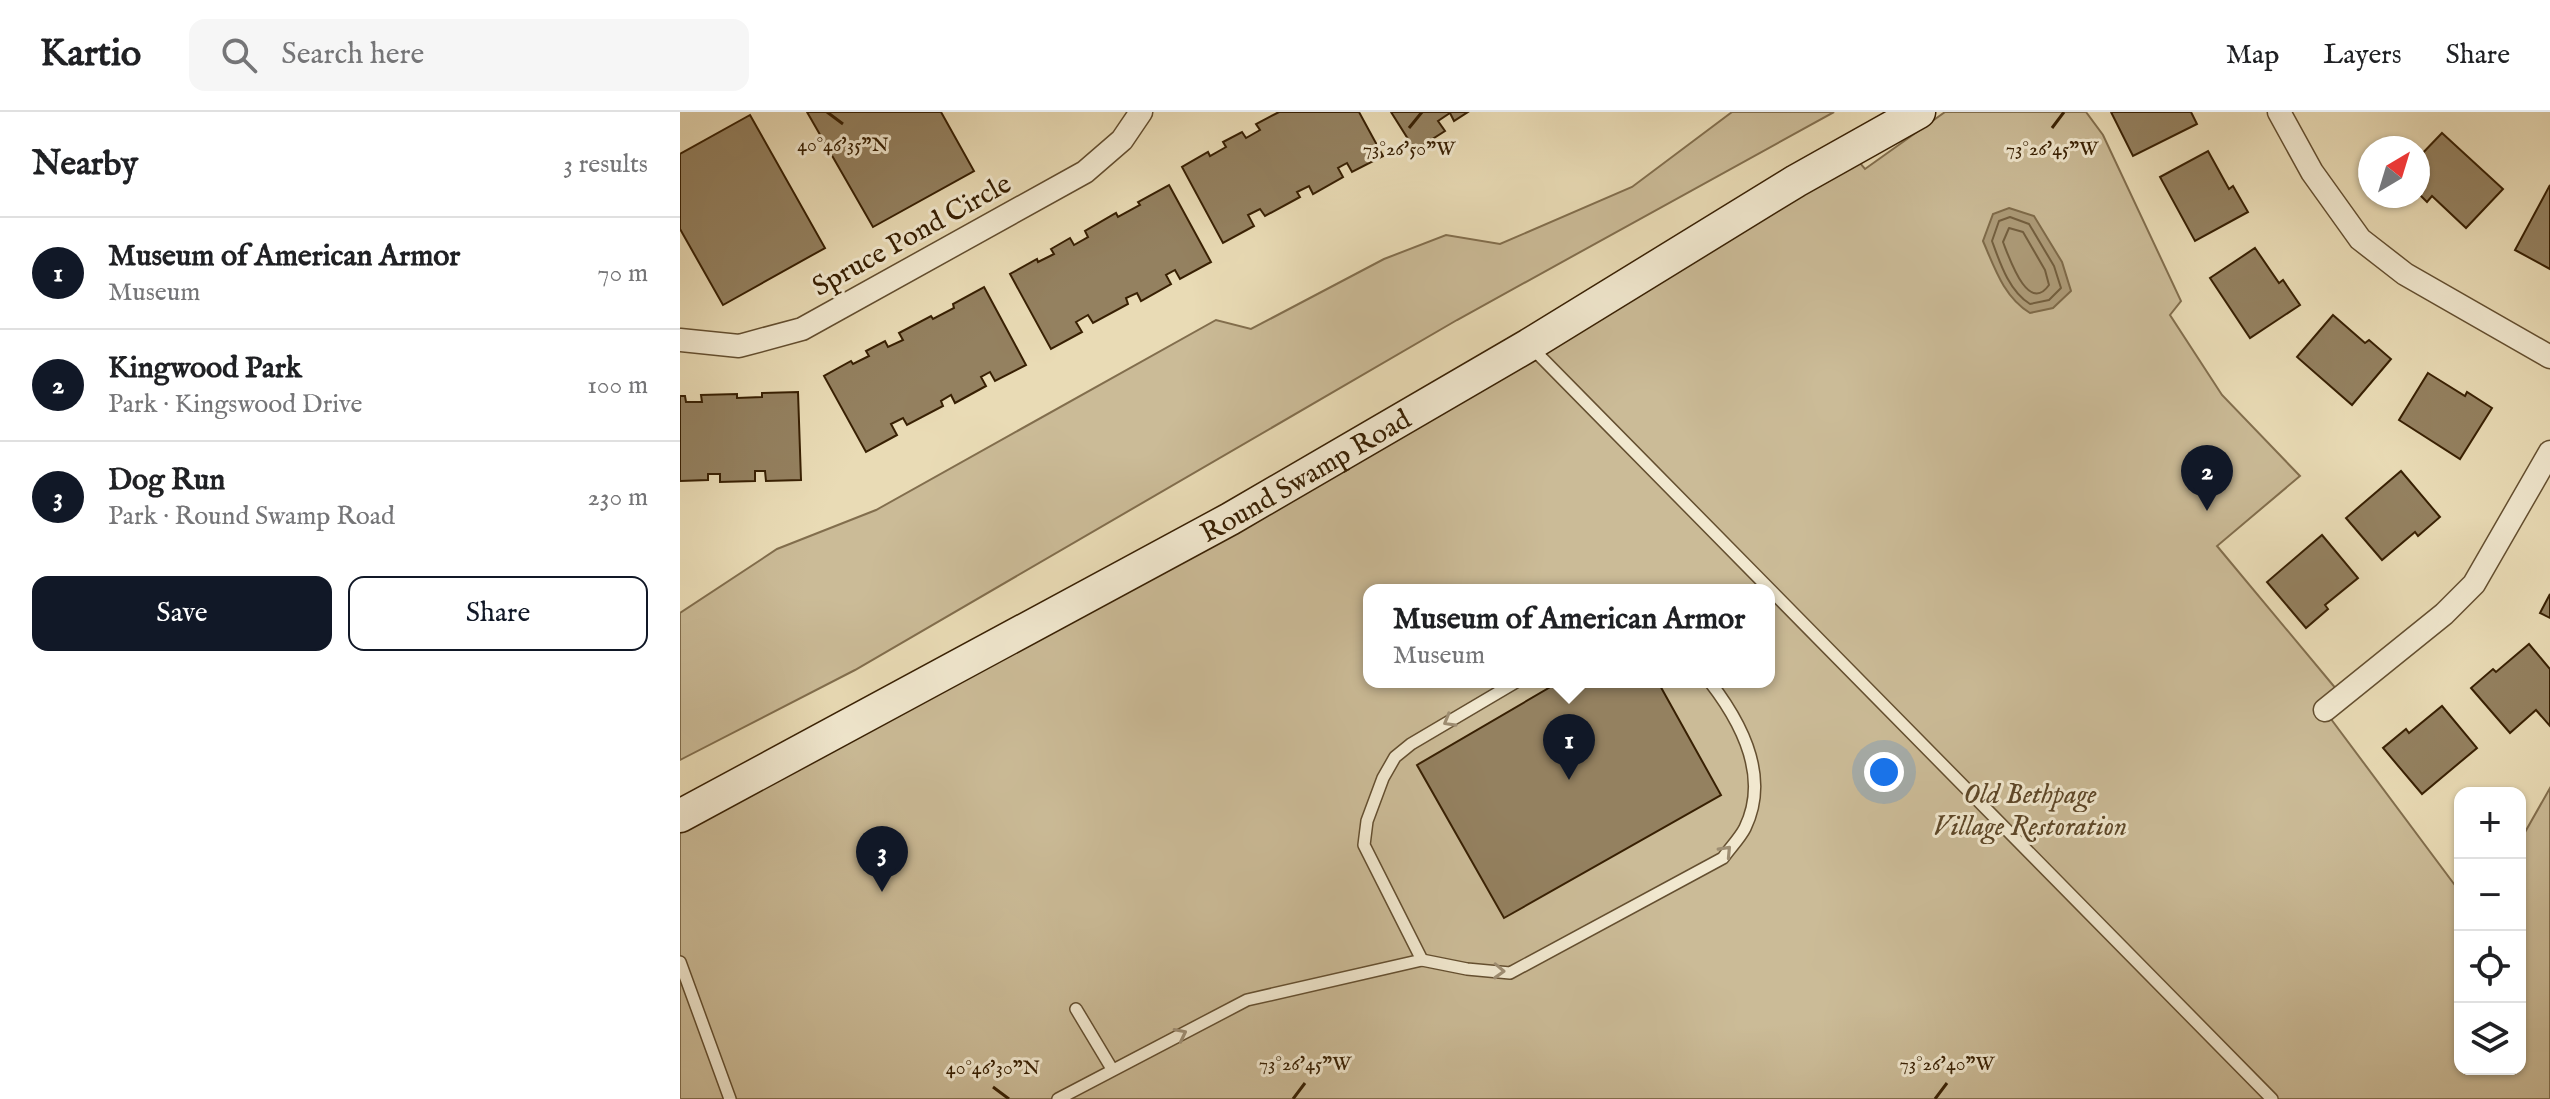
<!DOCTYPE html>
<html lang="en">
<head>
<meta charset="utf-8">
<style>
  body { margin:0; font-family:"IM FELL English",serif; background:#f6f6f6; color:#202124 }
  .controls { position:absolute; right:24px; bottom:24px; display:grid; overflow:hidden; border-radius:16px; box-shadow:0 2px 6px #0004 }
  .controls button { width:72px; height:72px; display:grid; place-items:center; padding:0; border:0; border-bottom:2px solid #e0e0e0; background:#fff; color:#202124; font:40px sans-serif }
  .compass { position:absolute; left:1678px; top:24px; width:72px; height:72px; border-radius:50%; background:#fff; box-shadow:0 2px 6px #0004; rotate:38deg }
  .you { position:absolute; left:1204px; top:660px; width:28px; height:28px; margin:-20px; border:6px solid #fff; border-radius:50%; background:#1a73e8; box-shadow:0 0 0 12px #1a73e833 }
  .badge { display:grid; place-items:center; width:52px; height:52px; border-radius:50%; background:#111827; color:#fff; font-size:26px; font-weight:700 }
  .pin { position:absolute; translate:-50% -66px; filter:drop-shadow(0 2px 4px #0008) }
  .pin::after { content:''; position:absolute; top:42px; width:28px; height:24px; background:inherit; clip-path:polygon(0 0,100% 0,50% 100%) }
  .popup { position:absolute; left:683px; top:472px; width:412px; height:104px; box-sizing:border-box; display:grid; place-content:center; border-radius:16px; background:#fff; filter:drop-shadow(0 2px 6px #0005); font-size:26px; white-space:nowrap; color:#757577 }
  .popup b { font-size:30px; color:#202124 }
  .popup::after { content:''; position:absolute; left:50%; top:100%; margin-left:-16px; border:16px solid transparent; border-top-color:#fff }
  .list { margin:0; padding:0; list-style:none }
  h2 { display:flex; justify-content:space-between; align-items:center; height:104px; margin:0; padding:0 32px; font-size:34px }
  h2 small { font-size:26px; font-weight:400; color:#757577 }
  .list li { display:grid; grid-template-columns:52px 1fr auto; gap:24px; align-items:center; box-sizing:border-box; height:112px; padding:0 32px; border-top:2px solid #e0e0e0 }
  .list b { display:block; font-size:30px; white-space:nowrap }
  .list p { margin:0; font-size:26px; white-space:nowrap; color:#757577 }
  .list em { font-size:26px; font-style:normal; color:#757577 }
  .actions { display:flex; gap:16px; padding:24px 32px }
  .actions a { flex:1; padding:18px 0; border:2px solid #111827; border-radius:16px; text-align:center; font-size:28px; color:#111827 }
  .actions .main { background:#111827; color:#fff }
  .icon { flex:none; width:44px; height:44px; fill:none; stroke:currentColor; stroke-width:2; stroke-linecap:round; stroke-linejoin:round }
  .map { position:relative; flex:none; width:1870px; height:987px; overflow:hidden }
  header { display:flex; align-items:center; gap:48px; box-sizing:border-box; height:112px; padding:0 40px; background:#fff; border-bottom:2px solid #e0e0e0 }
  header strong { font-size:38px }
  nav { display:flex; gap:44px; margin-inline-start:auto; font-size:28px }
  .search { width:560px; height:72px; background:#f6f6f6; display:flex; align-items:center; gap:20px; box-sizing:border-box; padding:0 28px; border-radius:16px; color:#757577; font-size:30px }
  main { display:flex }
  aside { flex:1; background:#fff }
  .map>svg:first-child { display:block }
</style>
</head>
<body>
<header>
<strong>Kartio</strong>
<div class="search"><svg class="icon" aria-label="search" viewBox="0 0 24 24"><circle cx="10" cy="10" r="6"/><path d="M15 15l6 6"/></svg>Search here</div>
<nav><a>Map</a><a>Layers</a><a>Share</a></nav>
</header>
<main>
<aside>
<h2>Nearby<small>3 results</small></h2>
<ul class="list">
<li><span class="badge">1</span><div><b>Museum of American Armor</b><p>Museum</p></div><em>70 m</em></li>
<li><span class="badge">2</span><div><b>Kingwood Park</b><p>Park · Kingswood Drive</p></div><em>100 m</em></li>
<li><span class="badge">3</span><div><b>Dog Run</b><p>Park · Round Swamp Road</p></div><em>230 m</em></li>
</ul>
<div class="actions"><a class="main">Save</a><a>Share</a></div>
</aside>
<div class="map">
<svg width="1870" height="987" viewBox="0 0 1870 987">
  <rect width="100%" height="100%" fill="#e9dbb5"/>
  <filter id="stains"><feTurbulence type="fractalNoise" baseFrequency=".0025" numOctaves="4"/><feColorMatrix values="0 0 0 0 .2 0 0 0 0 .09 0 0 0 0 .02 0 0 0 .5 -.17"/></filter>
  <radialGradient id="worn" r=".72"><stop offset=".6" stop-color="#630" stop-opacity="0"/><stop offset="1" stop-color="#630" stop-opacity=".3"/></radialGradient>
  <g fill="#cbbb97" stroke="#826e4d" stroke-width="2" fill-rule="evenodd">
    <path d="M1052 0H1154L777 208 175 558 0 648V501L97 437 196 398 536 208 571 217 704 147 766 123 820 132 952 75Z"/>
    <path d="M1265 0H1406L1423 23 1501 189 1490 203 1542 283 1620 364 1537 434 1662 584 1645 599 1780 780V957H1840V729L1870 676V987H0V707L1174 44 1185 57ZM689 478H1089V570H689Z"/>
  </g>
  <path fill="#ad9b78" stroke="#7e6a49" stroke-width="2" d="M1329 96 1354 104 1382 150 1391 179 1373 196 1350 201C1324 185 1315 157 1303 129L1313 102Z"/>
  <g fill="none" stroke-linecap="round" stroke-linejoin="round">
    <g stroke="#725e3e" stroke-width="2">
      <path d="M1330 105 1349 112 1374 154 1381 176 1369 188 1350 192C1329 179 1320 151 1312 129L1319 109Z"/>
      <path d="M1329 116 1343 120 1365 158 1369 173C1348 203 1329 145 1323 130Z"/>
    </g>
  </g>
  <g fill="#948160" stroke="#382003" stroke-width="2">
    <path d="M127 0H261L294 59 193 115Z"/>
    <path d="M599 0H679L703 44 672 60 667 51 658 56 663 65 633 82 629 74 617 80 620 85 585 104 580 97 568 103 574 114 543 131 502 55 528 40 530 44 546 35 543 30 562 20 566 26 580 18 576 12Z"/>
    <path d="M711 0H788L774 9 770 1 758 9 765 19 735 38Z"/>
    <path d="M1431 0H1511L1517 12 1453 44Z"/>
    <path d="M70 3 145 136 43 193 0 117V42Z"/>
    <path d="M1762 21 1823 77 1786 116 1752 84 1747 90 1738 81V46Z"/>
    <path d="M1528 39 1549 77 1553 74 1568 100 1515 129 1480 65Z"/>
    <path d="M489 73 531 150 500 167 495 158 486 163 491 172 461 189 457 181 446 186 448 192 413 211 408 203 396 210 402 220 371 237 330 162 357 147 358 150 374 142 371 137 390 126 394 133 408 125 405 119 436 101 438 105 460 93 458 90Z"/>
    <path d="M1870 73V157L1835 138Z"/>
    <path d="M1575 136 1599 171 1603 168 1620 193 1570 226 1530 166Z"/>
    <path d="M304 175 346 253 315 269 310 260 301 265 306 274 275 291 271 283 261 289 263 294 227 313 223 306 211 312 217 323 186 340 144 264 171 249 173 252 189 244 186 239 205 229 208 235 223 228 219 221 251 204 253 207 274 196 273 192Z"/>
    <path d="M1653 203 1685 231 1689 228 1711 247 1672 293 1617 245Z"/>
    <path d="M1748 261 1785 284 1787 280 1812 296 1780 347 1719 308Z"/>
    <path d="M118 280 121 368 86 369 85 359H75V369L40 370V362H28V368L0 369V284H5L6 290H22L21 283 57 282V286L82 285V281Z"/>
    <path d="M1721 359 1760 405 1738 424 1735 420 1702 448 1666 406Z"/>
    <path d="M1642 423 1678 466 1645 493 1648 497 1626 516 1587 470Z"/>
    <path d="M1870 482V506L1860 501Z"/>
    <path d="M1849 532 1870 557V614L1856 598 1830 621 1791 576 1813 557 1816 560Z"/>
    <path d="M879 570H978L1041 683 824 806 737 653Z"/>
    <path d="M1762 594 1797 636 1742 682 1703 636 1726 617 1729 621Z"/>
  </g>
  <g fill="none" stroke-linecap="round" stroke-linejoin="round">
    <g stroke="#644f30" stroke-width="14">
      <g id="service">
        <path d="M852 236 1592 987"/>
        <path d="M742 848 684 733 687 709 703 666 715 645 731 632 836 570"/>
        <path d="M0 850 50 987"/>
        <path d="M396 897 432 957"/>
        <path d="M378 987 567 888 742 848 787 857 830 861 1043 746C1050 736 1060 726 1065 716 1090 665 1061 610 1030 570"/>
      </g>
    </g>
    <g stroke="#644f30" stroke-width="25">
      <g id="minor">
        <path d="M1599 0 1632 60 1680 127 1725 162 1870 245"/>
        <path d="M0 228 59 234 122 217 405 60 442 28 461 0"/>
        <path d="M1645 598 1764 502 1794 472 1870 340"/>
      </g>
    </g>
    <g stroke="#382003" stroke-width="35">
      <g id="secondary">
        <path id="s1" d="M0 704 550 407 849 233 1116 69 1239 0"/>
      </g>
    </g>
    <use href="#service" stroke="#f1e8cf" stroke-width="11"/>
    <use href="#minor" stroke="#f1e8cf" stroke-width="22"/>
    <use href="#secondary" stroke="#f1e8cf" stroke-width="32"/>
  </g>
  <defs><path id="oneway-chevron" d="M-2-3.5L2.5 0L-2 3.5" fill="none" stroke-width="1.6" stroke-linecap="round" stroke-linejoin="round" transform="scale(2)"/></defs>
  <g stroke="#9e8e73">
    <use href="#oneway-chevron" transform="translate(769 609) rotate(150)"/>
    <use href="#oneway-chevron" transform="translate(1046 739) rotate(-47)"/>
    <use href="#oneway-chevron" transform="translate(819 859) rotate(2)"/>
    <use href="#oneway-chevron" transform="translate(501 922) rotate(-27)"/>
  </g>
  <path fill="none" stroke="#382003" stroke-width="3" d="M147 0 163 12M729 16 742 0M1372 16 1384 0M313 975 329 987M613 987 625 971M1255 987 1267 971"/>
  <g text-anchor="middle" stroke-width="6" stroke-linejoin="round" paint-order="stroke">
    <g font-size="28" fill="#382003" stroke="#f1e8cf">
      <text transform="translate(231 122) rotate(-29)" y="10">Spruce Pond Circle</text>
      <text dy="10" stroke="none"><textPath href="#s1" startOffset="712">Round Swamp Road</textPath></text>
    </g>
    <g font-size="28" font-style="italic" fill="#5d4728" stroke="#f1e8cf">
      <text x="1350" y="691">Old Bethpage<tspan x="1350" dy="32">Village Restoration</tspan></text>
    </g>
  </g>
  <g font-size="20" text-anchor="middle" fill="#382003" stroke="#f1e8cf" stroke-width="6" stroke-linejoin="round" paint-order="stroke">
    <text x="163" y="39">40°46'35"N</text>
    <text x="729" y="43">73°26'50"W</text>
    <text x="1372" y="43">73°26'45"W</text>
    <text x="625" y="958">73°26'45"W</text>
    <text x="1267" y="958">73°26'40"W</text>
    <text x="313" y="962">40°46'30"N</text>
  </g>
  <rect width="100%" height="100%" filter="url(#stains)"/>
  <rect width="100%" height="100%" fill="url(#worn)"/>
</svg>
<div class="controls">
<button>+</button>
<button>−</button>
<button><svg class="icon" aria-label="locate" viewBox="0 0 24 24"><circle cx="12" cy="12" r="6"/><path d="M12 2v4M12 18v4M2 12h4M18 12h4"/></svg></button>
<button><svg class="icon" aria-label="layers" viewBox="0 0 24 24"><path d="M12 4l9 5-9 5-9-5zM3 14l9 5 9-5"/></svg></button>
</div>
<svg class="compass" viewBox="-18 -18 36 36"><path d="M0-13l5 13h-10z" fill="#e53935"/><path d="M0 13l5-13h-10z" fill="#757577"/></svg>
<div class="you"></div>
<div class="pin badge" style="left:889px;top:668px">1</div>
<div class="popup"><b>Museum of American Armor</b>Museum</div>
<div class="pin badge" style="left:1527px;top:399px">2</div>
<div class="pin badge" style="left:202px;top:780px">3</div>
</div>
</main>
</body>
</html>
